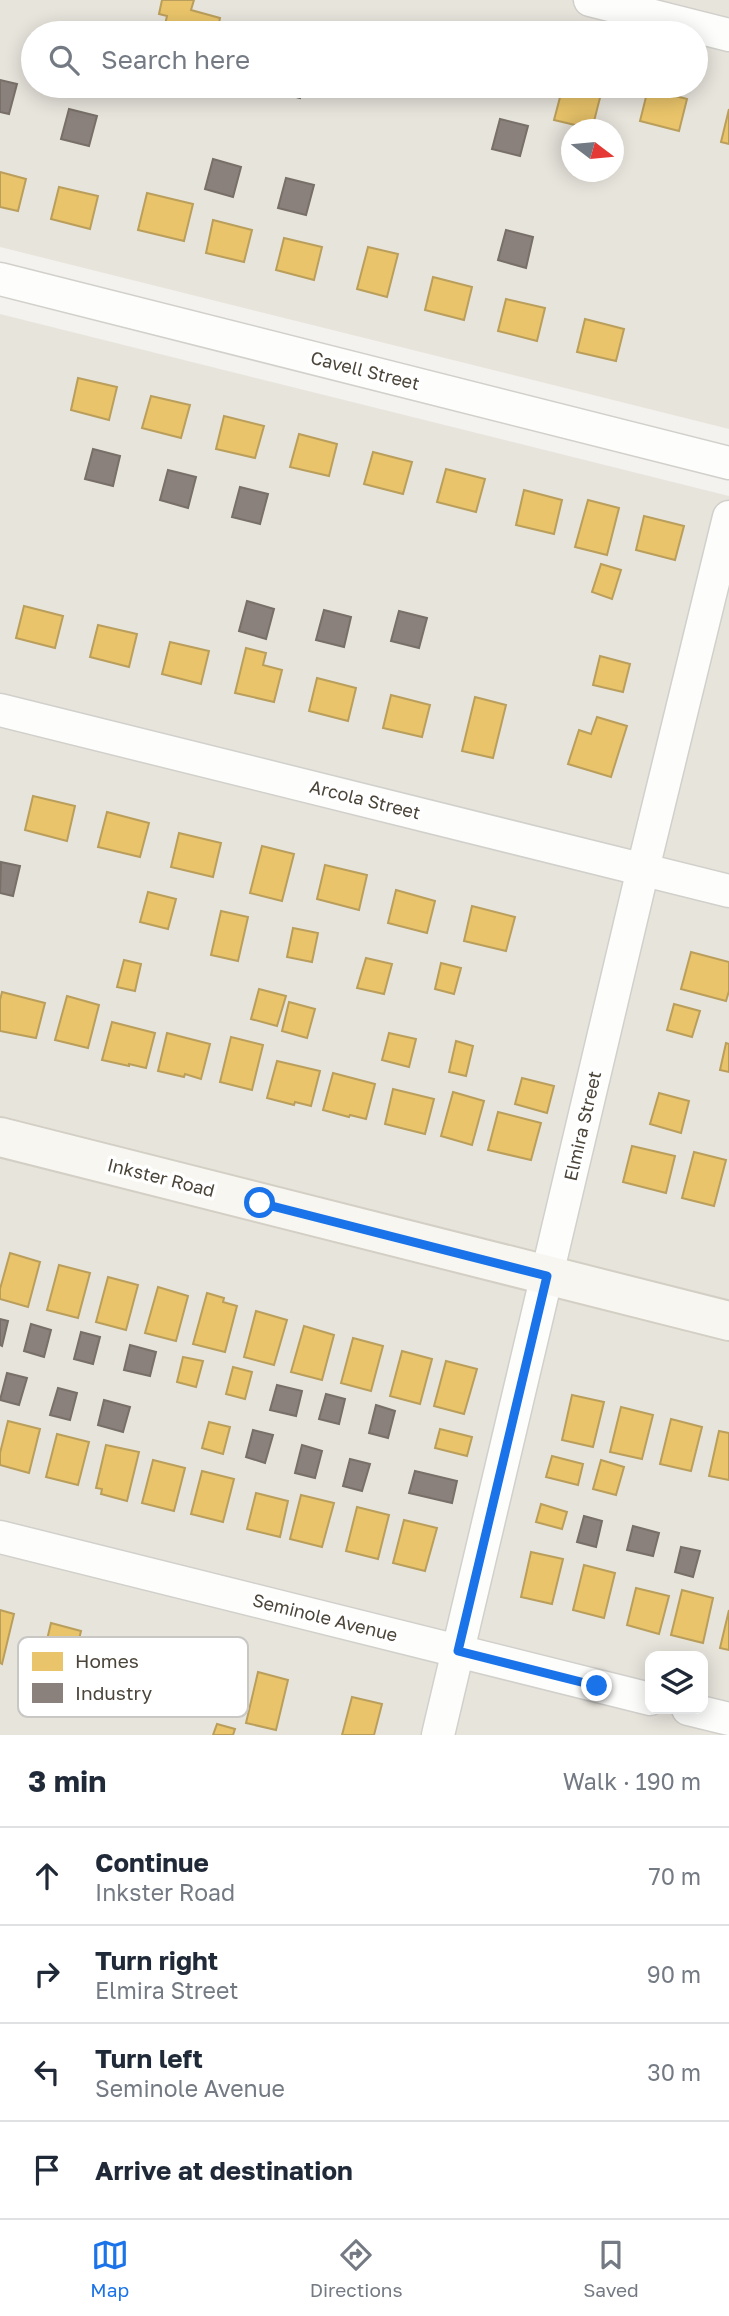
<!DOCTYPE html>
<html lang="en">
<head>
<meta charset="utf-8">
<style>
  body { margin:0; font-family:"Golos Text",sans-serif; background:#f2f2f3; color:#1f2937 }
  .controls { position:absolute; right:21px; bottom:21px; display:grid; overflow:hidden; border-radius:14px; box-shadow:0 4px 18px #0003 }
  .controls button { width:63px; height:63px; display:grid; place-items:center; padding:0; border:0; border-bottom:2px solid #e0e1e3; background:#fff; color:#1f2937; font:35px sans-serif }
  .compass { position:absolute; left:561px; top:119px; width:63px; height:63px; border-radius:50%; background:#fff; box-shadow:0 4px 18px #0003; rotate:106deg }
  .stop { position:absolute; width:21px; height:21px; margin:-16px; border:5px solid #1a73e8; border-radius:50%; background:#fff }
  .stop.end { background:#1a73e8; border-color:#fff; box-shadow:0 2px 7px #0008 }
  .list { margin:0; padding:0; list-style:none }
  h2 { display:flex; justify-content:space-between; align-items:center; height:91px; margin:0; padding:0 28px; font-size:30px }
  h2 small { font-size:23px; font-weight:400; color:#747a83 }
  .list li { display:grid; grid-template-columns:46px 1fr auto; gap:21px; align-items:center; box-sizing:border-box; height:98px; padding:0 28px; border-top:2px solid #e0e1e3 }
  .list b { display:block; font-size:26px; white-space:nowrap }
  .list p { margin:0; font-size:23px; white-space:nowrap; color:#747a83 }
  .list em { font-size:23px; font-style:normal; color:#747a83 }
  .icon { flex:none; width:38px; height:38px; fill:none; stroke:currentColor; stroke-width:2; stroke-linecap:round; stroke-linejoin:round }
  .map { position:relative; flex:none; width:729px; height:1735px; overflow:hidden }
  .search { position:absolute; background:#fff; box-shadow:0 4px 18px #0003; left:21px; right:21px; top:21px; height:77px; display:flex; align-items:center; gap:18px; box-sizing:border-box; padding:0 24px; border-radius:38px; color:#747a83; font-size:26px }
  .sheet { height:483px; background:#fff }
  nav { display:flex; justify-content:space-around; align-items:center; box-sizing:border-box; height:98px; border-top:2px solid #e0e1e3; background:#fff; font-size:19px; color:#747a83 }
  nav a { display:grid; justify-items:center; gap:4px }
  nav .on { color:#1a73e8 }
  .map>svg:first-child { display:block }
</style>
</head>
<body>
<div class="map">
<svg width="729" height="1735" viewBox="0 0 729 1735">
  <rect width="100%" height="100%" fill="#f4f2ee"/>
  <g fill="#e7e4dc" fill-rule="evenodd">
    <path d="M0 0H729V429L0 247ZM33 33H696V86H33ZM572 130H614V172H572Z"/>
    <path d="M0 314 729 496V1735H0ZM650 1656H703V1709H650Z"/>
  </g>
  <g fill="#e9c46a" stroke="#ba9e5b" stroke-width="2">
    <path d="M162 0H194L191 10 220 18 217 33H163L167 16 159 14Z"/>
    <path d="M563 86H603L592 129 554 120Z"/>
    <path d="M648 89 687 99 679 131 640 121Z"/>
    <path d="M729 109V144L721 142Z"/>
    <path d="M0 172 26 179 18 211 0 207Z"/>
    <path d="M59 187 98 196 90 229 51 219Z"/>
    <path d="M147 193 193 204 184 241 138 230Z"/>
    <path d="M213 220 252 230 244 262 206 253Z"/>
    <path d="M284 238 322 247 314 280 276 270Z"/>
    <path d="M368 247 398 254 387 297 357 289Z"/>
    <path d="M433 277 472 287 464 320 425 310Z"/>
    <path d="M506 299 545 308 537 341 498 331Z"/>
    <path d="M585 319 624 329 616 361 577 352Z"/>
    <path d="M78 378 117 387 109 420 71 410Z"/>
    <path d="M151 396 190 405 181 438 142 428Z"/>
    <path d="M224 416 264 426 255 458 216 449Z"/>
    <path d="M299 434 337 444 329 476 290 467Z"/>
    <path d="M373 452 412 462 403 494 364 484Z"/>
    <path d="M446 469 485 479 476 512 437 502Z"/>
    <path d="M524 490 562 500 554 534 516 525Z"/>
    <path d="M588 500 619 508 607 555 575 547Z"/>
    <path d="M644 516 684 526 675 560 636 550Z"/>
    <path d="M601 564 621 570 612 599 592 592Z"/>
    <path d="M24 606 63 616 55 648 16 638Z"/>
    <path d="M98 625 137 634 129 667 90 657Z"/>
    <path d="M170 642 209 651 201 684 162 674Z"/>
    <path d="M246 648 266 653 263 665 282 670 274 702 235 693Z"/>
    <path d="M600 656 630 664 623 692 593 685Z"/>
    <path d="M317 678 356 688 348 721 309 711Z"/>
    <path d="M391 695 430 705 422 737 383 728Z"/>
    <path d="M475 697 506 705 493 758 462 751Z"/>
    <path d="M597 717 627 726 611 777 568 764 579 730 591 734Z"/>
    <path d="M33 796 75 806 67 841 25 830Z"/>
    <path d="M107 812 149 823 140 857 98 847Z"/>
    <path d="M179 833 221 843 213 877 171 867Z"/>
    <path d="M262 846 294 854 282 901 250 893Z"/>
    <path d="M325 865 367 875 359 910 317 899Z"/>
    <path d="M396 890 435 901 427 933 388 923Z"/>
    <path d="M148 892 176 899 168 929 140 922Z"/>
    <path d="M472 906 515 917 506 951 464 941Z"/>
    <path d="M221 911 248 917 238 961 211 955Z"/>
    <path d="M293 928 318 933 312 962 287 957Z"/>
    <path d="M691 952 729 962V991L726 1001 681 989Z"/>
    <path d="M366 958 392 964 384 994 357 988Z"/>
    <path d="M124 960 141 964 135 991 117 987Z"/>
    <path d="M441 963 461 968 454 994 435 989Z"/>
    <path d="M259 989 286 996 277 1026 251 1019Z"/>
    <path d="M2 992 45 1003 36 1038 0 1031V1000Z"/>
    <path d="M67 996 99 1005 88 1048 55 1040Z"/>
    <path d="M289 1002 315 1009 307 1038 282 1031Z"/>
    <path d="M674 1004 700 1011 692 1037 667 1030Z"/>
    <path d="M112 1022 155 1033 146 1068 129 1064V1066L102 1060Z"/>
    <path d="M167 1033 210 1044 201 1079 185 1074 184 1077 158 1071Z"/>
    <path d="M389 1033 416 1039 409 1067 382 1060Z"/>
    <path d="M231 1037 263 1045 252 1090 220 1082Z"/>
    <path d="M456 1041 473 1046 466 1076 449 1072Z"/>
    <path d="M726 1043 729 1044V1072L720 1070Z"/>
    <path d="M277 1061 320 1071 311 1106 295 1102 294 1105 267 1098Z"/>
    <path d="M333 1073 375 1084 366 1119 350 1115 349 1117 323 1110Z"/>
    <path d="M522 1078 554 1086 547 1113 515 1104Z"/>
    <path d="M393 1089 434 1099 425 1134 385 1124Z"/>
    <path d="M453 1092 484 1101 472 1145 441 1136Z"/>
    <path d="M659 1093 689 1101 681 1133 650 1124Z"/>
    <path d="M498 1112 541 1123 531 1160 488 1150Z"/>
    <path d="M632 1146 675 1156 666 1193 623 1182Z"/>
    <path d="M694 1152 726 1160 714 1206 682 1198Z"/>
    <path d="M10 1253 40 1262 28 1307 0 1299V1289Z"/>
    <path d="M59 1265 90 1273 78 1318 47 1310Z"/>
    <path d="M108 1277 138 1285 126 1330 96 1322Z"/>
    <path d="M158 1287 188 1296 176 1341 145 1333Z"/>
    <path d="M207 1293 224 1298 223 1302 237 1306 225 1352 193 1344Z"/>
    <path d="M256 1311 287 1320 274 1365 244 1357Z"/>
    <path d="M304 1326 334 1335 322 1380 291 1372Z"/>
    <path d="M353 1338 383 1346 371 1391 341 1383Z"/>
    <path d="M402 1351 432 1359 420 1404 390 1396Z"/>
    <path d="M183 1357 203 1361 196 1387 177 1382Z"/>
    <path d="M446 1361 477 1369 464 1414 434 1406Z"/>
    <path d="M233 1367 252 1372 245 1399 226 1394Z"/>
    <path d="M572 1395 604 1402 593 1447 562 1440Z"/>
    <path d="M621 1407 653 1415 642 1459 610 1452Z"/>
    <path d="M671 1419 702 1427 691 1471 660 1464Z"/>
    <path d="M8 1421 40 1429 29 1473 0 1465V1453Z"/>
    <path d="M209 1422 230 1427 223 1454 202 1448Z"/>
    <path d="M440 1429 472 1437 467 1456 435 1448Z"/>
    <path d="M719 1431 729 1433V1480L709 1476Z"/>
    <path d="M57 1434 89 1442 78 1485 46 1477Z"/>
    <path d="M106 1445 139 1452 127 1501 101 1494 102 1489 96 1488Z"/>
    <path d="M552 1456 583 1464 578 1485 546 1477Z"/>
    <path d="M153 1460 185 1468 174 1511 142 1503Z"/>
    <path d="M601 1460 624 1467 616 1495 593 1489Z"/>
    <path d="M202 1471 234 1479 223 1522 191 1514Z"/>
    <path d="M256 1493 288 1501 280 1537 247 1529Z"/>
    <path d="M301 1495 334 1503 322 1547 290 1539Z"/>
    <path d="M541 1504 567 1512 562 1529 536 1522Z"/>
    <path d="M357 1507 389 1515 378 1559 346 1551Z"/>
    <path d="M404 1520 437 1528 425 1571 393 1563Z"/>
    <path d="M531 1552 563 1559 552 1604 521 1597Z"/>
    <path d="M584 1565 615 1573 604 1618 573 1610Z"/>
    <path d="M636 1588 669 1596 659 1634 627 1625Z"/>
    <path d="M682 1590 713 1598 703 1643 671 1635Z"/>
    <path d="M0 1610 14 1614 2 1664 0 1663Z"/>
    <path d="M729 1610V1650L720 1648Z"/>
    <path d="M51 1623 81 1631 69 1681 39 1673Z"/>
    <path d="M258 1672 288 1680 276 1730 246 1723Z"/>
    <path d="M352 1697 382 1704 374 1735H342Z"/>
    <path d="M217 1724 235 1729 233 1735H213Z"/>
  </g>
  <g fill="#8a817c" stroke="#776f68" stroke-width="2">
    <path d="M0 80 17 84 9 114 0 112Z"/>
    <path d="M274 86H303L300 98 273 91Z"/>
    <path d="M69 109 97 116 89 146 61 139Z"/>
    <path d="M500 119 528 126 520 156 492 149Z"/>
    <path d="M213 159 241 167 233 197 205 189Z"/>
    <path d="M286 178 314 185 306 215 278 208Z"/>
    <path d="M506 230 533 237 526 268 498 260Z"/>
    <path d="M93 449 120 456 113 486 85 479Z"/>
    <path d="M168 470 196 477 188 508 160 500Z"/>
    <path d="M240 487 268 494 260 524 232 517Z"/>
    <path d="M247 601 274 609 266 639 239 631Z"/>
    <path d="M324 610 351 617 344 647 316 640Z"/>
    <path d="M399 611 427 618 419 648 391 641Z"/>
    <path d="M1 862 20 866 13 896 0 893Z"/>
    <path d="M0 1319 8 1321 2 1346 0 1345Z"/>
    <path d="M31 1324 51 1330 44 1357 24 1351Z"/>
    <path d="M81 1332 100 1337 93 1364 74 1359Z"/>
    <path d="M130 1345 156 1352 150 1376 124 1370Z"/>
    <path d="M7 1373 27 1378 19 1405 0 1400Z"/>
    <path d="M277 1385 302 1391 296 1416 270 1410Z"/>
    <path d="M58 1388 77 1393 70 1420 50 1415Z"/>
    <path d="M326 1394 345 1399 339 1424 319 1419Z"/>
    <path d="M104 1400 130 1407 123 1432 98 1425Z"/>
    <path d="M376 1405 395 1411 388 1438 369 1433Z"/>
    <path d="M253 1430 273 1435 265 1463 246 1457Z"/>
    <path d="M302 1445 322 1451 315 1478 295 1473Z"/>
    <path d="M350 1459 370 1464 362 1491 343 1486Z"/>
    <path d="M415 1471 457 1481 452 1503 409 1493Z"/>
    <path d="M584 1516 602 1521 596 1547 577 1542Z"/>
    <path d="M633 1526 659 1533 653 1556 627 1550Z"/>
    <path d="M681 1547 700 1551 693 1577 675 1572Z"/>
  </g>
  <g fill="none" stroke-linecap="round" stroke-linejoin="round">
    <g stroke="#d2d0cb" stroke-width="35">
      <g id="street">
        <path d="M590 0 729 35"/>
        <path d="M0 279 729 463"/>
        <path d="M0 710 729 891"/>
        <path d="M0 1537 650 1699"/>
        <path d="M688 1709 729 1719"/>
        <path d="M438 1735 643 869 729 517"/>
      </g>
    </g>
    <g stroke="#d3cfc5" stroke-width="42">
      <path id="secondary" d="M0 1137 729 1321"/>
    </g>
    <use href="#street" stroke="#fdfdfc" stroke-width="32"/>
    <use href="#secondary" stroke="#f7f6f1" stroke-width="38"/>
  </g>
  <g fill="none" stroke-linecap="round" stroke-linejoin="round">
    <path stroke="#1a73e8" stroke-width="9" d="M260 1203 547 1276 458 1651 597 1686"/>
  </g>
  <g text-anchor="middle" stroke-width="7" stroke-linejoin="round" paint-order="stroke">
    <g font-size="18" fill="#4b4439" stroke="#fff">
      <text transform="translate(365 371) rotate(14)" y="6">Cavell Street</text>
      <text transform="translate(365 800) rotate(14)" y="6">Arcola Street</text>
      <text transform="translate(583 1126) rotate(-77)" y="6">Elmira Street</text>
      <text transform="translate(161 1178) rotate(14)" y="6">Inkster Road</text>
      <text transform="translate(325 1618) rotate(14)" y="6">Seminole Avenue</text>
    </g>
  </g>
  <rect x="18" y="1637" width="230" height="80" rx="10" fill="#fff" stroke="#c9c7c4" stroke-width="2"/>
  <rect x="32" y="1652" width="31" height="19" fill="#e9c46a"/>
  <rect x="32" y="1683" width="31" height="20" fill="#8a817c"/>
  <g font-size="19" fill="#4b4439">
    <text x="75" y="1668">Homes</text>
    <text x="75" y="1700">Industry</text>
  </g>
</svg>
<div class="controls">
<button><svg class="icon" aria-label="layers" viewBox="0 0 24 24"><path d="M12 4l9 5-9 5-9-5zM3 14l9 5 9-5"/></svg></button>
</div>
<svg class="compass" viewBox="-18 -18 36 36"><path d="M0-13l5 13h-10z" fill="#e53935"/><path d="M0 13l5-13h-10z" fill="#747a83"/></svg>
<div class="stop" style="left:260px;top:1203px"></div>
<div class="stop end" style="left:597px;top:1686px"></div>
<div class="search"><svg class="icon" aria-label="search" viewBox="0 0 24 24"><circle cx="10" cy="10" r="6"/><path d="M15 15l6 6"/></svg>Search here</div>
</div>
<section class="sheet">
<h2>3 min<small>Walk · 190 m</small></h2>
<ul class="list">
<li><svg class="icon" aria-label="ahead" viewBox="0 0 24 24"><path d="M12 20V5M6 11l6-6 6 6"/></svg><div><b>Continue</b><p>Inkster Road</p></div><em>70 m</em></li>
<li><svg class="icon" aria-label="right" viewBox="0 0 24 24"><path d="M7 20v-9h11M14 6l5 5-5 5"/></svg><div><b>Turn right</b><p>Elmira Street</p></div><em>90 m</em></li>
<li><svg class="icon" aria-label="left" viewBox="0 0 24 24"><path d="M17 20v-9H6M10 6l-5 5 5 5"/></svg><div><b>Turn left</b><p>Seminole Avenue</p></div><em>30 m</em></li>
<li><svg class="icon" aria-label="arrive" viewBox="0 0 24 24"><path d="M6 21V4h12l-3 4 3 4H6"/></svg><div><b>Arrive at destination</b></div></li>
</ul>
</section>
<nav>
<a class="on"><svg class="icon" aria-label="map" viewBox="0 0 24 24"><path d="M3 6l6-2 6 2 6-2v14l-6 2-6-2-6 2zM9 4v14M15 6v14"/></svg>Map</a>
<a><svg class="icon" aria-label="directions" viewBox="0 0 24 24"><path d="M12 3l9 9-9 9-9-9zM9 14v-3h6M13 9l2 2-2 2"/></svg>Directions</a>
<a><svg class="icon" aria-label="saved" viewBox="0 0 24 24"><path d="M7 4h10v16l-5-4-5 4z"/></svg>Saved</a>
</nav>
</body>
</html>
